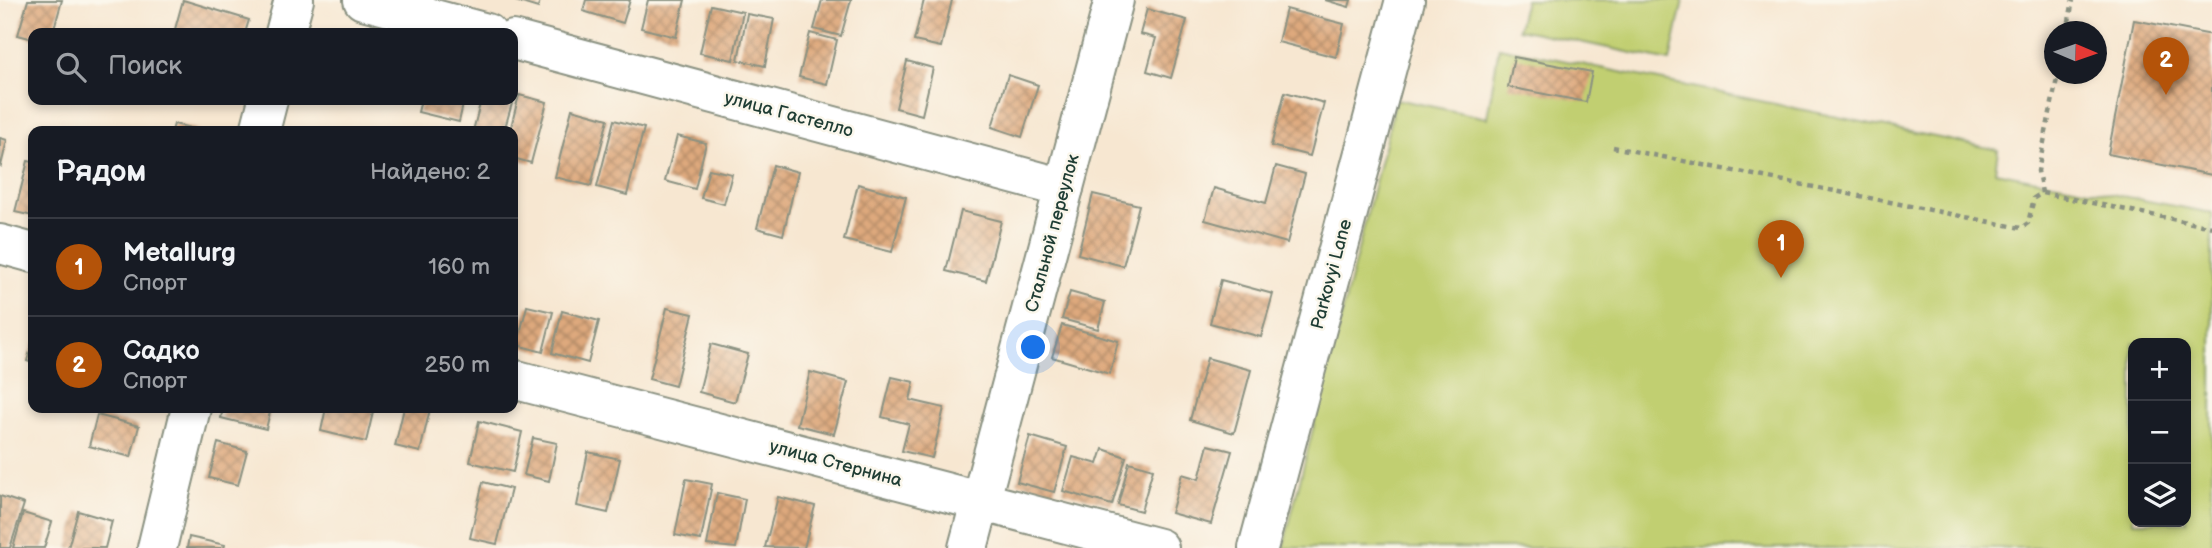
<!DOCTYPE html>
<html lang="ru">
<head>
<meta charset="utf-8">
<style>
  body { margin:0; font-family:"Balsamiq Sans",sans-serif; background:#242831; color:#f1f3f6 }
  .controls { position:absolute; right:21px; bottom:21px; display:grid; overflow:hidden; border-radius:14px; box-shadow:0 4px 10px #0003 }
  .controls button { width:63px; height:63px; display:grid; place-items:center; padding:0; border:0; border-bottom:2px solid #363941; background:#171b24; color:#f1f3f6; font:35px sans-serif }
  .compass { position:absolute; left:2044px; top:21px; width:63px; height:63px; border-radius:50%; background:#171b24; box-shadow:0 4px 10px #0003; rotate:92deg }
  .you { position:absolute; left:1034px; top:348px; width:24px; height:24px; margin:-18px; border:5px solid #fff; border-radius:50%; background:#1a73e8; box-shadow:0 0 0 10px #1a73e833 }
  .badge { display:grid; place-items:center; width:46px; height:46px; border-radius:50%; background:#b45309; color:#fff; font-size:23px; font-weight:700 }
  .pin { position:absolute; translate:-50% -58px; filter:drop-shadow(0 2px 4px #0008) }
  .pin::after { content:''; position:absolute; top:37px; width:24px; height:21px; background:inherit; clip-path:polygon(0 0,100% 0,50% 100%) }
  .list { margin:0; padding:0; list-style:none }
  h2 { display:flex; justify-content:space-between; align-items:center; height:91px; margin:0; padding:0 28px; font-size:30px }
  h2 small { font-size:23px; font-weight:400; color:#9ea1a6 }
  .list li { display:grid; grid-template-columns:46px 1fr auto; gap:21px; align-items:center; box-sizing:border-box; height:98px; padding:0 28px; border-top:2px solid #363941 }
  .list b { display:block; font-size:26px; white-space:nowrap }
  .list p { margin:0; font-size:23px; white-space:nowrap; color:#9ea1a6 }
  .list em { font-size:23px; font-style:normal; color:#9ea1a6 }
  .icon { flex:none; width:38px; height:38px; fill:none; stroke:currentColor; stroke-width:2; stroke-linecap:round; stroke-linejoin:round }
  .map { position:relative; flex:none; width:2212px; height:548px; overflow:hidden }
  .search { position:absolute; background:#171b24; box-shadow:0 4px 10px #0003; left:28px; top:28px; width:490px; height:77px; display:flex; align-items:center; gap:18px; box-sizing:border-box; padding:0 24px; border-radius:14px; color:#9ea1a6; font-size:26px }
  .panel { position:absolute; background:#171b24; box-shadow:0 4px 10px #0003; left:28px; top:126px; width:490px; height:287px; border-radius:14px }
  .map>svg:first-child { display:block }
</style>
</head>
<body>
<div class="map">
<svg width="2212" height="548" viewBox="0 0 2212 548">
  <defs>
    <pattern id="building-cross-hatch" width="8" height="8" patternUnits="userSpaceOnUse" patternTransform="scale(1.75)"><rect width="8" height="8" fill="#dea97d"/><path d="M0 0l8 8M0 8l8-8" fill="none" stroke="#b38b67"/></pattern>
  </defs>
  <rect width="100%" height="100%" fill="#fbf7ec"/>
  <filter id="ink" filterUnits="userSpaceOnUse"><feTurbulence type="fractalNoise" baseFrequency=".0143" numOctaves="2"/><feDisplacementMap in="SourceGraphic" scale="14" xChannelSelector="R" yChannelSelector="G"/><feConvolveMatrix kernelMatrix="1 2 1 2 8 2 1 2 1" color-interpolation-filters="sRGB"/></filter>
  <filter id="wash" filterUnits="userSpaceOnUse"><feTurbulence type="fractalNoise" baseFrequency=".00686" numOctaves="4" result="noise"/><feDisplacementMap in="SourceGraphic" scale="28" xChannelSelector="R" yChannelSelector="G"/><feGaussianBlur stdDeviation="1.57" result="paint"/><feColorMatrix in="noise" values="0 0 0 0 0 0 0 0 0 0 0 0 0 0 0 0 0 1.4 0 .05"/><feComposite in="paint" operator="in"/></filter>
  <g filter="url(#wash)">
    <rect width="100%" height="100%" fill="#f7e7d1"/>
    <g fill="#c1cf71" stroke="#708652" stroke-width="2" fill-rule="evenodd">
      <path d="M1525 0H1683L1670 61 1518 29Z"/>
      <path d="M1499 47 1998 150 1995 172 2212 213V548H1283L1396 99 1487 118ZM2133 343H2186V522H2133Z"/>
    </g>
    <g id="blocks">
      <g fill="url(#building-cross-hatch)">
        <path d="M28 0H62L53 33H33V39L18 35Z"/>
        <path d="M183 0 249 20 245 33H174Z"/>
        <path d="M512 0H540L538 8Z"/>
        <path d="M586 0H630L623 23 583 11Z"/>
        <path d="M648 0H685L676 37 641 28Z"/>
        <path d="M822 0H851L841 36 814 29Z"/>
        <path d="M924 0H952L941 47 914 41Z"/>
        <path d="M1325 0H1351L1349 7Z"/>
        <path d="M711 5 743 12 733 60 700 53Z"/>
        <path d="M1147 9 1187 20 1171 78 1147 71 1156 38 1140 34Z"/>
        <path d="M1286 9 1344 24 1336 57 1278 42Z"/>
        <path d="M747 14 774 19 765 66 738 60Z"/>
        <path d="M2134 20 2212 35V175L2108 154Z"/>
        <path d="M810 33 837 40 827 84 799 77Z"/>
        <path d="M1514 57 1592 72 1586 102 1508 87Z"/>
        <path d="M907 61 933 68 922 115 896 108Z"/>
        <path d="M1008 75 1038 85 1022 137 992 127Z"/>
        <path d="M1285 92 1324 103 1310 156 1271 146Z"/>
        <path d="M519 95 547 102 531 163 513 158V131H510Z"/>
        <path d="M421 100H464L459 122 418 112Z"/>
        <path d="M481 100H513L504 131H473Z"/>
        <path d="M572 109 608 119 591 186 555 177Z"/>
        <path d="M614 120 644 128 627 195 597 187Z"/>
        <path d="M174 124 199 130V131H172Z"/>
        <path d="M677 136 706 143 695 189 665 181Z"/>
        <path d="M0 138 7 140 1 166 0 165Z"/>
        <path d="M28 161 33 162V216L15 212Z"/>
        <path d="M773 165 798 172 783 235 757 228Z"/>
        <path d="M1276 166 1305 174 1287 243 1205 220 1214 188 1266 203Z"/>
        <path d="M709 169 732 174 724 204 701 198Z"/>
        <path d="M858 184 906 197 892 252 844 240Z"/>
        <path d="M1093 194 1139 205 1123 266 1078 254Z"/>
        <path d="M961 211 1001 221 986 281 946 271Z"/>
        <path d="M1221 280 1273 294 1261 337 1210 323Z"/>
        <path d="M1070 292 1105 302 1098 329 1062 319Z"/>
        <path d="M527 306 553 312 543 352 517 345Z"/>
        <path d="M667 308 693 314 675 386 649 379Z"/>
        <path d="M562 311 599 321 588 363 552 353Z"/>
        <path d="M1062 325 1118 341 1110 374 1052 357Z"/>
        <path d="M33 341V363L27 361Z"/>
        <path d="M711 344 748 354 735 402 699 392Z"/>
        <path d="M1207 358 1251 370 1234 433 1190 420Z"/>
        <path d="M810 372 848 382 834 434 797 425Z"/>
        <path d="M892 377 914 382 910 400 944 408 932 458 902 451 909 424 882 417Z"/>
        <path d="M223 408H271L266 429 221 418Z"/>
        <path d="M326 408H374L366 442 321 431Z"/>
        <path d="M404 408 430 409 420 452 395 446Z"/>
        <path d="M97 415 139 426 131 457 89 446Z"/>
        <path d="M479 421 522 432 513 472 470 462Z"/>
        <path d="M1030 436 1067 447 1054 492 1017 482Z"/>
        <path d="M533 438 557 443 549 481 524 475Z"/>
        <path d="M218 443 247 451 238 485 209 478Z"/>
        <path d="M1208 445 1232 451 1211 524 1171 513 1182 474 1199 479Z"/>
        <path d="M1103 449 1126 457 1112 505 1063 491 1073 457 1098 464Z"/>
        <path d="M588 452 620 459 608 513 577 506Z"/>
        <path d="M1129 462 1153 469 1141 511 1118 505Z"/>
        <path d="M686 479 712 484 701 540 675 535Z"/>
        <path d="M483 482 511 489 497 544 470 538Z"/>
        <path d="M717 493 745 499 736 548 707 545Z"/>
        <path d="M0 496 24 504 10 548H0Z"/>
        <path d="M778 497 815 506 804 548 765 547Z"/>
        <path d="M78 511 112 521 105 548H68Z"/>
        <path d="M23 513 52 522 44 548H13Z"/>
        <path d="M189 537 225 545 224 548H187Z"/>
      </g>
    </g>
  </g>
  <g filter="url(#ink)">
    <use href="#blocks" fill-opacity="0" stroke="#8b9282" stroke-width="2"/>
    <g fill="none" stroke-linecap="round" stroke-linejoin="round">
      <g stroke="#8b9282" stroke-width="42">
        <g id="minor">
          <path d="M363 0 487 33"/>
          <path d="M285 33 294 0"/>
          <path d="M513 40 1064 188"/>
          <path d="M260 131 268 100"/>
          <path d="M0 244 33 253"/>
          <path d="M513 379 1159 548"/>
          <path d="M157 548 191 408"/>
          <path d="M968 548 1114 0"/>
          <path d="M1258 548 1405 0"/>
        </g>
      </g>
      <g stroke="#8b9282" stroke-width="4.5" stroke-dasharray="5 5" stroke-linecap="butt">
        <path d="M2067 32 2073 0"/>
        <path d="M1613 147 2021 228 2028 223 2034 198 2042 193 2212 227"/>
        <path d="M2042 193 2038 171 2058 74"/>
      </g>
      <use href="#minor" stroke="#fff" stroke-width="38"/>
    </g>
  </g>
  <g text-anchor="middle" stroke-width="5" stroke-linejoin="round" paint-order="stroke">
    <g font-size="18" fill="#1f3d34" stroke="#fbf7ec">
      <text transform="translate(789 114) rotate(15)" y="6">улица Гастелло</text>
      <text transform="translate(1052 233) rotate(-75)" y="6">Стальной переулок</text>
      <text transform="translate(1331 274) rotate(-75)" y="6">Parkovyi Lane</text>
      <text transform="translate(836 463) rotate(15)" y="6">улица Стернина</text>
    </g>
  </g>
</svg>
<div class="controls">
<button>+</button>
<button>−</button>
<button><svg class="icon" aria-label="layers" viewBox="0 0 24 24"><path d="M12 4l9 5-9 5-9-5zM3 14l9 5 9-5"/></svg></button>
</div>
<svg class="compass" viewBox="-18 -18 36 36"><path d="M0-13l5 13h-10z" fill="#e53935"/><path d="M0 13l5-13h-10z" fill="#9ea1a6"/></svg>
<div class="you"></div>
<div class="pin badge" style="left:1781px;top:278px">1</div>
<div class="pin badge" style="left:2166px;top:95px">2</div>
<div class="search"><svg class="icon" aria-label="search" viewBox="0 0 24 24"><circle cx="10" cy="10" r="6"/><path d="M15 15l6 6"/></svg>Поиск</div>
<section class="panel">
<h2>Рядом<small>Найдено: 2</small></h2>
<ul class="list">
<li><span class="badge">1</span><div><b>Metallurg</b><p>Спорт</p></div><em>160 m</em></li>
<li><span class="badge">2</span><div><b>Садко</b><p>Спорт</p></div><em>250 m</em></li>
</ul>
</section>
</div>
</body>
</html>
